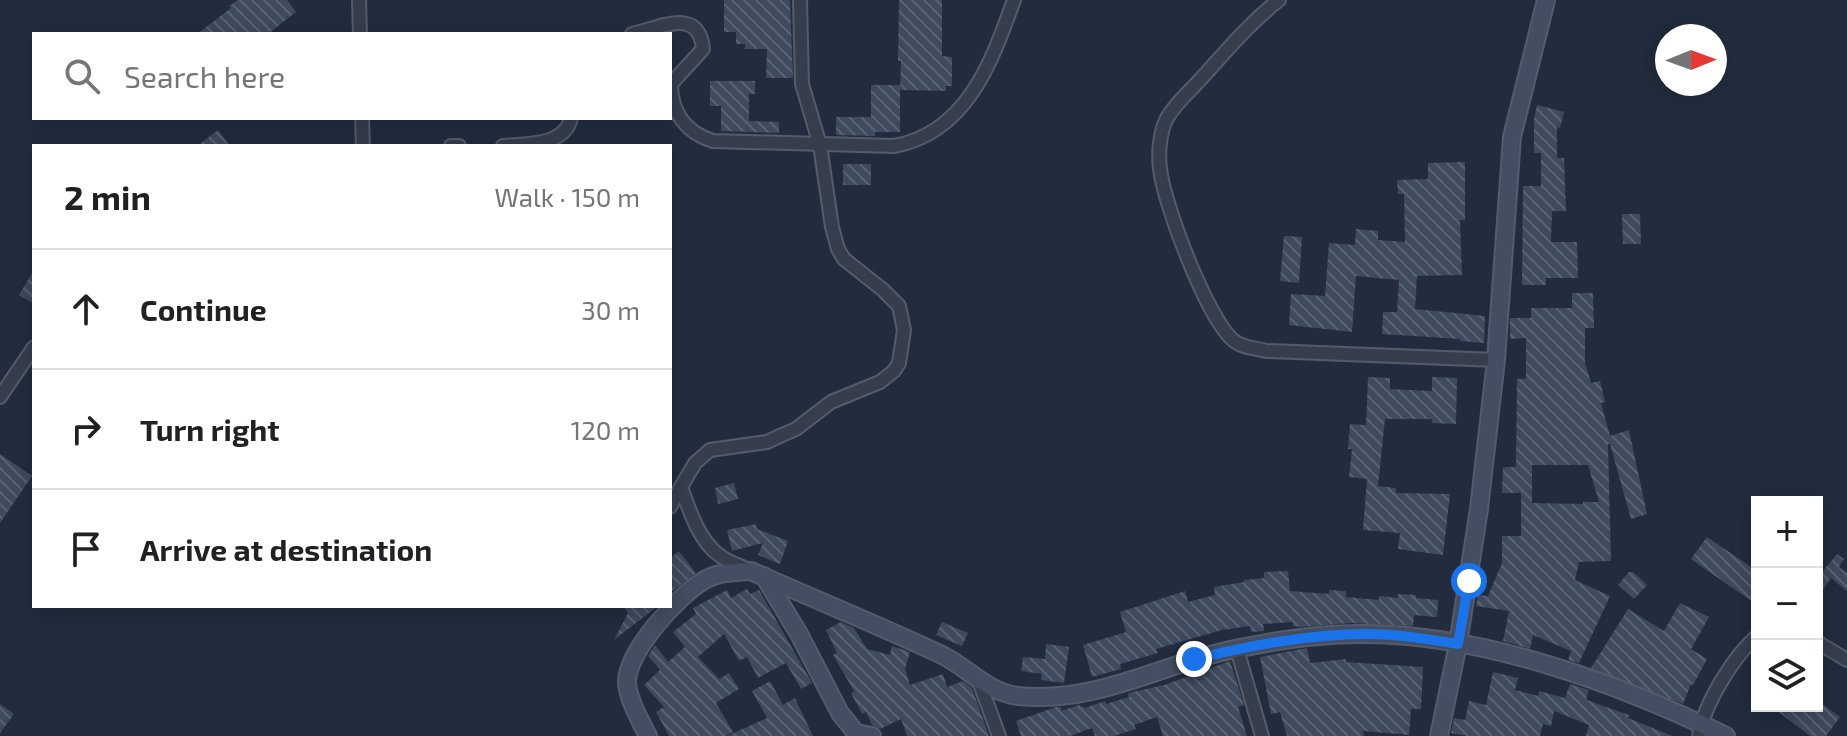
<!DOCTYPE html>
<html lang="en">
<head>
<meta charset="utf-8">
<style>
  body { margin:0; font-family:"Exo 2",sans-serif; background:#f2f2f2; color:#202124 }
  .controls { position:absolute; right:24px; bottom:24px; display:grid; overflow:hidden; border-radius:0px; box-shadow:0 4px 20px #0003 }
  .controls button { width:72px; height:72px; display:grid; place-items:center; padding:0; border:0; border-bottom:2px solid #e0e0e0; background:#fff; color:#202124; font:40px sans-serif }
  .compass { position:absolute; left:1655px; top:24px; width:72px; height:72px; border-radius:50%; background:#fff; box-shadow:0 4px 20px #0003; rotate:89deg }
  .stop { position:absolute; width:24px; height:24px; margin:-18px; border:6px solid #1a73e8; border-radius:50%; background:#fff }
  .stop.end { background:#1a73e8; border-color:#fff; box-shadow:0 2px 8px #0008 }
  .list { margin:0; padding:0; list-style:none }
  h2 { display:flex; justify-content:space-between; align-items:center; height:104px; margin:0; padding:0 32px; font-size:34px }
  h2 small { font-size:26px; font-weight:400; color:#757577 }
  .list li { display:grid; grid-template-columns:52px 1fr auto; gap:24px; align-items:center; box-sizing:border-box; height:120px; padding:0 32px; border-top:2px solid #e0e0e0 }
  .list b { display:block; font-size:30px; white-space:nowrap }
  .list em { font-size:26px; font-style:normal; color:#757577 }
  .icon { flex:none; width:44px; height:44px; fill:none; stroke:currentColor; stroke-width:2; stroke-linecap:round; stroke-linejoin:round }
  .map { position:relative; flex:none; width:1847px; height:736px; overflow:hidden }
  .search { position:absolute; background:#fff; box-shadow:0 4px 20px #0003; left:32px; top:32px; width:640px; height:88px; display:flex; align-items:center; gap:20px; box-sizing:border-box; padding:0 28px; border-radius:0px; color:#757577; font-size:30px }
  .panel { position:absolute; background:#fff; box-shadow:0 4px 20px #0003; left:32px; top:144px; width:640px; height:464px; border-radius:0px }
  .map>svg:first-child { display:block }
</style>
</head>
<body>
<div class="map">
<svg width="1847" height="736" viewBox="0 0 1847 736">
  <defs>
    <pattern id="building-back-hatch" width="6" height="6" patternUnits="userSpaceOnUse" patternTransform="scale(2)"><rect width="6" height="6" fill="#3e4a5d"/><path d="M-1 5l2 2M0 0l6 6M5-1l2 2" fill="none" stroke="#586273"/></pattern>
  </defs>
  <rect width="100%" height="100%" fill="#222c3e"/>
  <g fill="url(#building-back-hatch)" fill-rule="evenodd">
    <path d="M238 0H287L296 12 268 34H197L231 8 229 6Z"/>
    <path d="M724 0H790L793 78H766L767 49H745V44H736V32H724Z"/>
    <path d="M899 0H942V56L952 57V86H946V91L900 90 901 61H898Z"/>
    <path d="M710 81H755V94H749V121L779 122V133L721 131V106H710Z"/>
    <path d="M871 85H900V132H875V136L836 135V117H871Z"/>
    <path d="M1537 105 1564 112 1560 128 1557 127V158H1564L1566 211H1552L1551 242H1577L1578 278H1546V285H1522L1523 186H1541V153H1534V119Z"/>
    <path d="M218 130 230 146H197Z"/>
    <path d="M1465 162V220H1460L1462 275 1417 276 1415 309 1485 316 1484 343 1460 341V339L1382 334 1383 312H1397L1399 280 1356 276 1352 332 1289 325 1291 294 1325 296 1329 243 1355 245 1356 229 1378 231V240L1405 242 1404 194H1398L1397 180 1428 179V163Z"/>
    <rect x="843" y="164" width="28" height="21"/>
    <path d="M1622 214H1640L1641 244H1623Z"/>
    <path d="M1284 236 1302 237 1299 283 1280 281Z"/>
    <path d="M34 270V304L19 295Z"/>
    <path d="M1572 293H1593L1594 328H1585V363L1591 383 1600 381 1605 402 1601 403 1610 436 1629 430 1647 514 1631 519 1610 444H1608L1611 561 1579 562 1575 580 1610 596 1579 663 1568 660 1571 651 1533 635 1530 649 1503 641 1509 611 1476 606 1478 595 1488 596 1502 563V536H1521V493H1502L1503 467H1516L1517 379H1526V338L1510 339V318H1531V308H1572ZM1532 465H1588L1599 502H1583V504L1532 503Z"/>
    <path d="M1368 377 1390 378V389L1432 391V377L1457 378 1456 424 1432 423V419H1385L1378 486 1396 488V493L1450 494 1443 555 1398 549 1400 533 1363 530 1367 479 1349 477 1352 449H1348L1350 424 1366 425Z"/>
    <path d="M0 454 32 476 0 523Z"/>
    <path d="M734 483 738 499 718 504 715 488Z"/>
    <path d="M756 524 757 529 788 541 780 564 758 555 763 543 732 551 727 530Z"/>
    <path d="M1707 537 1757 571V605L1691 559Z"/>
    <path d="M679 551 696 573 670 593V559Z"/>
    <path d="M1837 554 1844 559 1839 567 1847 573V591L1831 578 1817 598V578Z"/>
    <path d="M1288 571 1290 591 1329 594V590L1346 591V597L1379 600V596L1398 598V594L1416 595V598L1438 600 1437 617 1414 615 1413 626 1351 623 1301 627 1293 626V622L1263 624 1264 631 1251 632 1250 626 1222 630 1156 649 1158 653 1120 664 1121 669 1092 677 1083 645 1126 632 1120 612 1185 591 1188 602 1215 595 1214 587 1244 582V580L1264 578V572Z"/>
    <path d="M1629 572H1633L1647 585 1634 599 1618 585Z"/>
    <path d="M747 589 750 594 759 590 812 683 801 689 786 663 758 678 747 657 739 661 724 634 698 657 719 679 729 673 739 689 716 703 733 732 726 736H669L656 712 664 707 644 685 660 670 648 656 655 645 668 662 685 647 673 632 696 614 693 608 727 590 731 598Z"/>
    <path d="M1680 603 1709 617 1691 649 1707 659 1693 685 1691 684 1683 704 1591 668 1628 609 1664 631Z"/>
    <path d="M623 606H658L614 640 628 613Z"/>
    <path d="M841 622 854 628 867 649 890 655 892 646 910 652 905 669 910 685 943 674 947 687 963 681 972 688 989 736H907L901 719 880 729 872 725 866 712 862 714 851 693 854 691 833 655 837 653 826 630Z"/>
    <path d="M942 622 968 633 962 646 936 635Z"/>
    <path d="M1046 644 1069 647 1064 683 1041 680 1042 674 1021 671 1023 657 1045 659Z"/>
    <path d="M1307 648 1310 663 1346 659V662L1423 667 1421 709H1411L1409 735 1363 731 1364 736H1287L1280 712 1271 714 1260 657Z"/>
    <path d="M1230 661 1244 705 1238 707 1247 736H1163L1157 717 1134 725 1136 729 1114 736H1095L1092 728 1070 736H1021L1016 721 1056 707H1061V711L1079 705 1085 708 1105 701 1106 704 1129 697 1128 693 1164 685Z"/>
    <path d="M1493 672 1518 678 1515 690 1538 696 1539 691 1565 698 1570 684 1589 690 1586 699 1592 702 1629 715 1628 718 1672 736H1586L1589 725 1554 711 1551 726 1543 724 1540 736H1468L1451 733 1454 718 1465 720 1469 701 1486 705Z"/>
    <path d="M770 681 783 705 795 698 813 736H727L767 718 752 691Z"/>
    <path d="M1817 700 1840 717 1826 736H1810L1771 706H1817Z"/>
    <path d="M0 704 14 714 0 733Z"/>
  </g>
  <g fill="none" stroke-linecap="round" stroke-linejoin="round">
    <g stroke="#545c6c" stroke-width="16">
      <g id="street">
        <path d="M359 0 360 34"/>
        <path d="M1279 0C1248 24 1224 54 1198 82 1188 93 1173 106 1166 120 1160 133 1158 153 1160 168 1163 202 1207 318 1233 340 1242 348 1255 348 1267 351L1496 360"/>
        <path d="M632 34C659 28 699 6 703 49L671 84C671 112 686 133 713 141L894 146C967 133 992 61 1014 0"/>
        <path d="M362 118 363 146"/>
        <path d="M451 146H459"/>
        <path d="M503 146C526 144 565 146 571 118"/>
        <path d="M0 397 34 347"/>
        <path d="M670 507 681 487"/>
        <path d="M749 570C739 565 727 562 719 555 699 541 689 509 681 487L695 463 710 450 767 442 782 435 796 429 831 402 880 382 894 371 899 363 904 330 899 306 883 290 844 259 838 249 832 227 820 145 802 84 800 0"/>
        <path d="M1817 642 1847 660"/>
        <path d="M1237 649 1262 736"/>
        <path d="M979 681 999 736"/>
        <path d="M1699 736C1704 704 1733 657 1757 636"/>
      </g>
    </g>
    <g stroke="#545c6c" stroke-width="20">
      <g id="secondary">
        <path d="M764 576 799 634 840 713 856 733 872 736"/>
        <path d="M648 736C640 720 629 701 627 684 625 653 678 596 703 581 717 572 735 572 751 571 814 599 878 625 940 654 968 667 986 692 1018 696 1098 704 1160 664 1235 649 1278 640 1324 633 1367 634 1486 635 1620 684 1726 736"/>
        <path d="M1439 736 1458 644 1479 509 1496 360 1512 137 1546 0"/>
      </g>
    </g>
    <use href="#street" stroke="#363e4e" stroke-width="12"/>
    <use href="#secondary" stroke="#444d61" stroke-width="16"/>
  </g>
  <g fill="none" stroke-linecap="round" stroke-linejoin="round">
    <path stroke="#1a73e8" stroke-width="10" d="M1194 659C1249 646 1308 634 1366 634 1397 634 1428 639 1458 644L1469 581"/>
  </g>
</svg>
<div class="controls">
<button>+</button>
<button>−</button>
<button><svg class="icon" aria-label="layers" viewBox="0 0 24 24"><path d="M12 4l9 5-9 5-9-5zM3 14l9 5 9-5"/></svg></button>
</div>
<svg class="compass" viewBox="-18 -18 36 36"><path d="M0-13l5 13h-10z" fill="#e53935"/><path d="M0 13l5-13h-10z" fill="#757577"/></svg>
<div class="stop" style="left:1469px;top:581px"></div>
<div class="stop end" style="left:1194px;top:659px"></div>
<div class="search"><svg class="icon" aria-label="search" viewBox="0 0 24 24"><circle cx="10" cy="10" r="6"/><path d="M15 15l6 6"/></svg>Search here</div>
<section class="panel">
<h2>2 min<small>Walk · 150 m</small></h2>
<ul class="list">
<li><svg class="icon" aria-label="ahead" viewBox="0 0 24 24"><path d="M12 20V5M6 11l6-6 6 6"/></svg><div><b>Continue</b></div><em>30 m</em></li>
<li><svg class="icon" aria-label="right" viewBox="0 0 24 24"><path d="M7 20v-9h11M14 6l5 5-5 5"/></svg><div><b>Turn right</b></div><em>120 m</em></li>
<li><svg class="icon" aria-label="arrive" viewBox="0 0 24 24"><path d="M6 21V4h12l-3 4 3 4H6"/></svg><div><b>Arrive at destination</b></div></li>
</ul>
</section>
</div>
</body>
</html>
